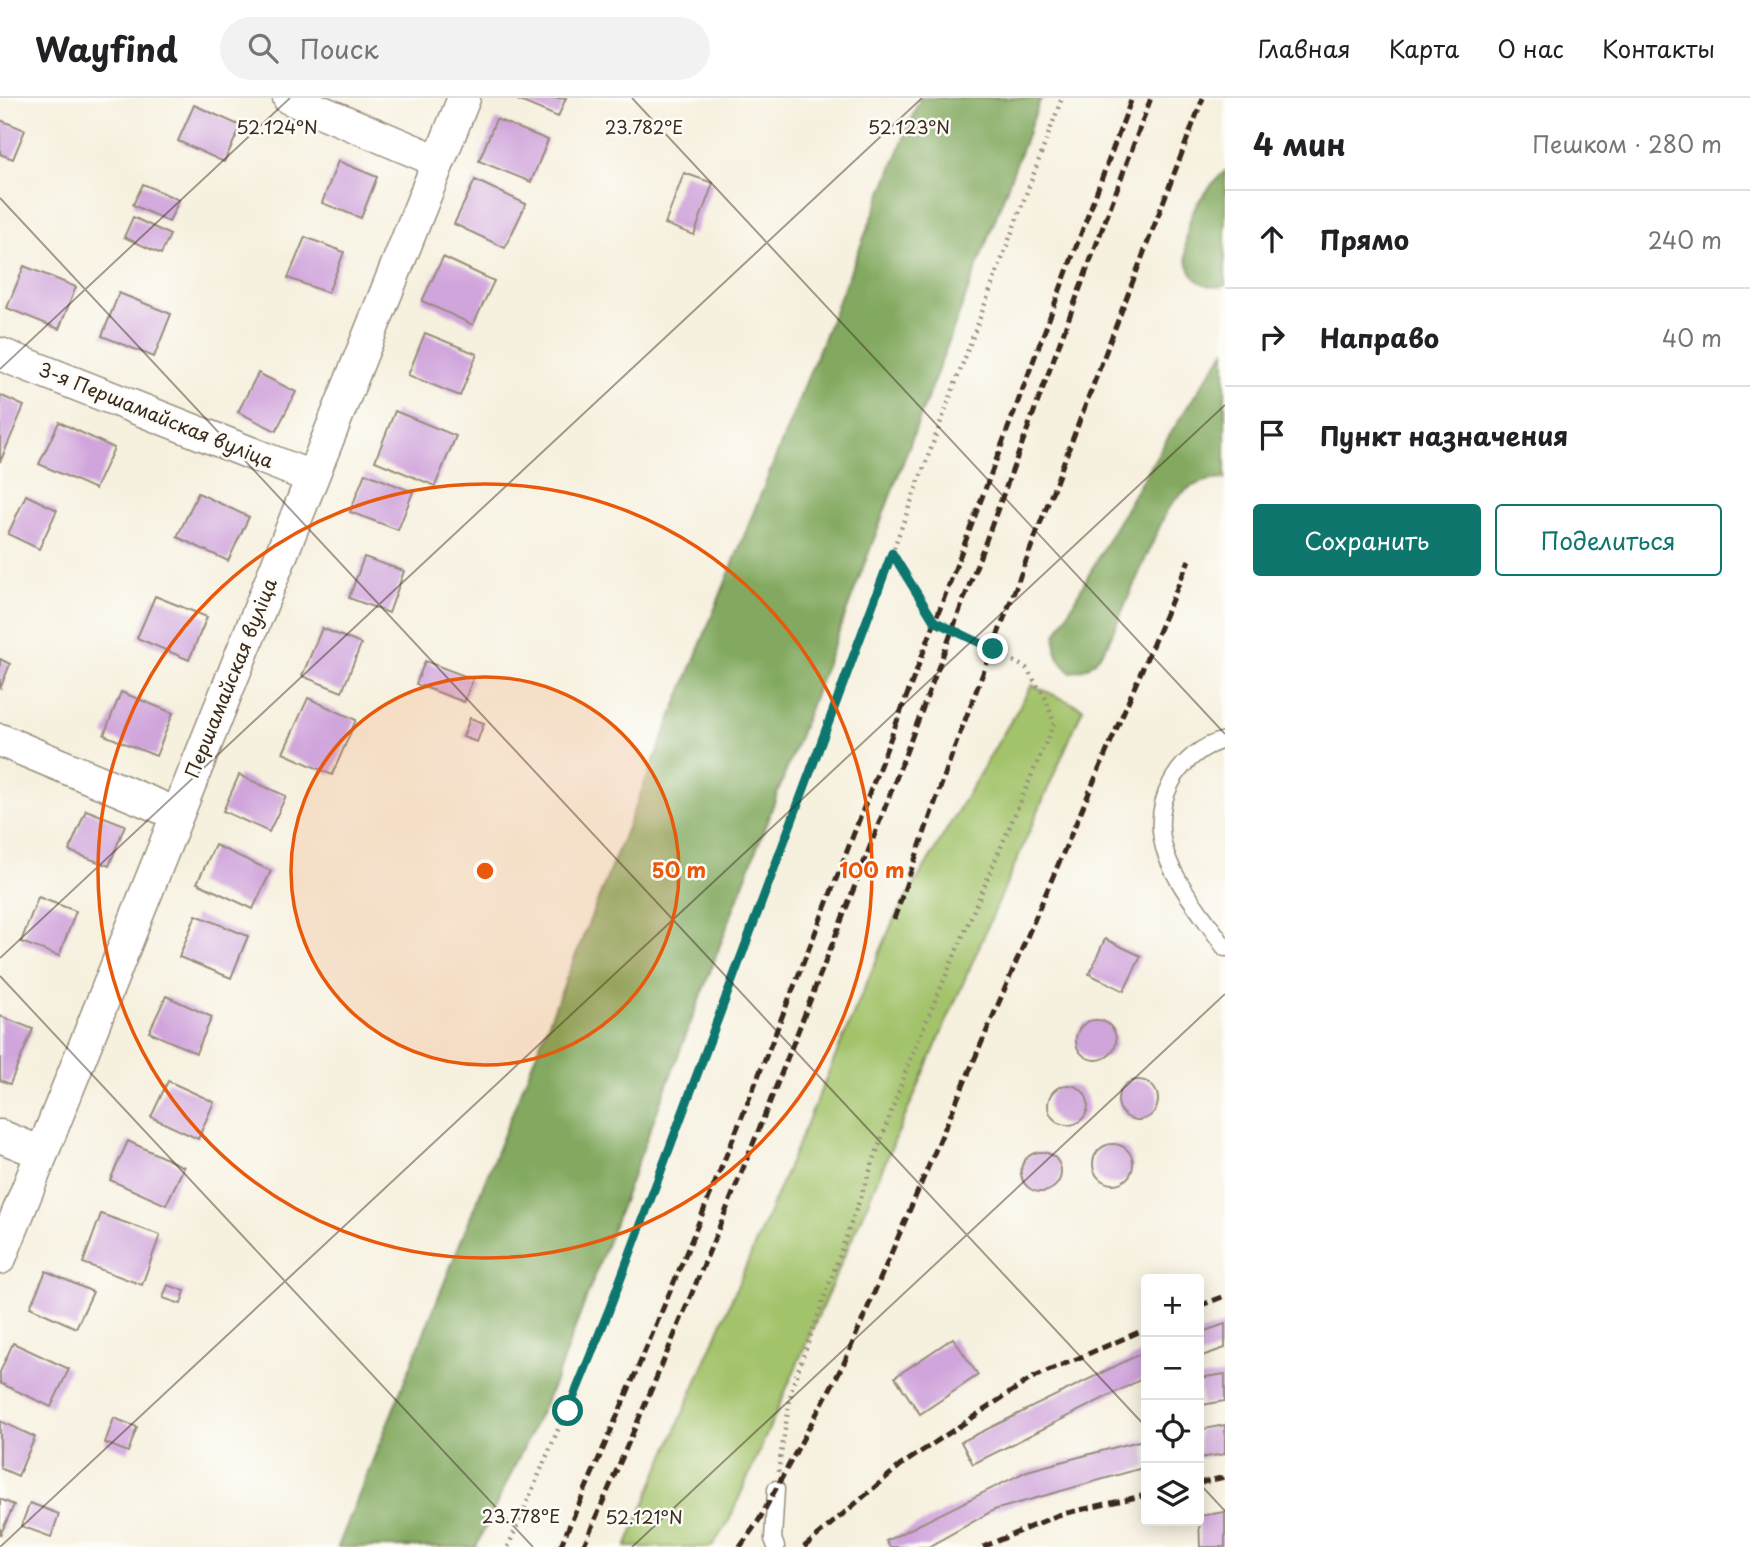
<!DOCTYPE html>
<html lang="ru">
<head>
<meta charset="utf-8">
<style>
  body { margin:0; font-family:"Playpen Sans",sans-serif; background:#f2f2f2; color:#202124 }
  .controls { position:absolute; right:21px; bottom:21px; display:grid; overflow:hidden; border-radius:7px; box-shadow:0 4px 18px #0003 }
  .controls button { width:63px; height:63px; display:grid; place-items:center; padding:0; border:0; border-bottom:2px solid #e0e0e0; background:#fff; color:#202124; font:35px sans-serif }
  .stop { position:absolute; width:21px; height:21px; margin:-16px; border:5px solid #0f766e; border-radius:50%; background:#fff }
  .stop.end { background:#0f766e; border-color:#fff; box-shadow:0 2px 7px #0008 }
  .list { margin:0; padding:0; list-style:none }
  h2 { display:flex; justify-content:space-between; align-items:center; height:91px; margin:0; padding:0 28px; font-size:30px }
  h2 small { font-size:23px; font-weight:400; color:#757577 }
  .list li { display:grid; grid-template-columns:46px 1fr auto; gap:21px; align-items:center; box-sizing:border-box; height:98px; padding:0 28px; border-top:2px solid #e0e0e0 }
  .list b { display:block; font-size:26px; white-space:nowrap }
  .list em { font-size:23px; font-style:normal; color:#757577 }
  .actions { display:flex; gap:14px; padding:21px 28px }
  .actions a { flex:1; padding:16px 0; border:2px solid #0f766e; border-radius:7px; text-align:center; font-size:24px; color:#0f766e }
  .actions .main { background:#0f766e; color:#fff }
  .icon { flex:none; width:38px; height:38px; fill:none; stroke:currentColor; stroke-width:2; stroke-linecap:round; stroke-linejoin:round }
  .map { position:relative; flex:none; width:1225px; height:1449px; overflow:hidden }
  header { display:flex; align-items:center; gap:42px; box-sizing:border-box; height:98px; padding:0 35px; background:#fff; border-bottom:2px solid #e0e0e0 }
  header strong { font-size:33px }
  nav { display:flex; gap:38px; margin-inline-start:auto; font-size:24px }
  .search { width:490px; height:63px; background:#f2f2f2; display:flex; align-items:center; gap:18px; box-sizing:border-box; padding:0 24px; border-radius:38px; color:#757577; font-size:26px }
  main { display:flex }
  aside { flex:1; background:#fff }
  .map>svg:first-child { display:block }
</style>
</head>
<body>
<header>
<strong>Wayfind</strong>
<div class="search"><svg class="icon" aria-label="search" viewBox="0 0 24 24"><circle cx="10" cy="10" r="6"/><path d="M15 15l6 6"/></svg>Поиск</div>
<nav><a>Главная</a><a>Карта</a><a>О нас</a><a>Контакты</a></nav>
</header>
<main>
<div class="map">
<svg width="1225" height="1449" viewBox="0 0 1225 1449">
  <rect width="100%" height="100%" fill="#fdfcf7"/>
  <filter id="ink" filterUnits="userSpaceOnUse"><feTurbulence type="fractalNoise" baseFrequency=".0143" numOctaves="2"/><feDisplacementMap in="SourceGraphic" scale="14" xChannelSelector="R" yChannelSelector="G"/><feConvolveMatrix kernelMatrix="1 2 1 2 8 2 1 2 1" color-interpolation-filters="sRGB"/></filter>
  <filter id="wash" filterUnits="userSpaceOnUse"><feTurbulence type="fractalNoise" baseFrequency=".00686" numOctaves="4" result="noise"/><feDisplacementMap in="SourceGraphic" scale="28" xChannelSelector="R" yChannelSelector="G"/><feGaussianBlur stdDeviation="1.57" result="paint"/><feColorMatrix in="noise" values="0 0 0 0 0 0 0 0 0 0 0 0 0 0 0 0 0 1.4 0 .05"/><feComposite in="paint" operator="in"/></filter>
  <g filter="url(#wash)">
    <rect width="100%" height="100%" fill="#f6f0de"/>
    <path fill="#a3c36b" stroke="#6f7644" stroke-width="2" d="M1032 587 1083 610 728 1425 711 1449H626L894 821Z"/>
    <g fill="#82a95f" stroke="#5e6a3e" stroke-width="2">
      <path d="M920 0H1041L553 1288 476 1449H338Z"/>
      <path d="M1225 73V188C1180 195 1180 142 1194 112 1202 96 1213 85 1225 73Z"/>
      <path d="M1225 253V381C1197 382 1183 390 1167 412L1108 545C1098 561 1091 572 1071 574 1058 563 1054 554 1056 537 1109 439 1161 344 1225 253Z"/>
    </g>
    <g id="blocks">
      <g fill="#d0a5dc">
        <path d="M513 0H566L558 19Z"/>
        <path d="M194 7 241 28 224 64 178 43Z"/>
        <path d="M496 21 548 42 531 84 479 63Z"/>
        <path d="M0 22 25 32 13 61 0 56Z"/>
        <path d="M338 63 377 79 361 120 322 105Z"/>
        <path d="M684 75 713 85 694 137 665 126Z"/>
        <path d="M475 82 526 106 505 150 454 126Z"/>
        <path d="M143 86 179 102 169 124 133 107Z"/>
        <path d="M133 119 170 137 161 156 124 139Z"/>
        <path d="M305 139 344 154 328 195 288 180Z"/>
        <path d="M443 159 494 183 473 227 422 203Z"/>
        <path d="M24 168 76 189 59 231 7 210Z"/>
        <path d="M119 195 171 216 154 259 102 238Z"/>
        <path d="M425 235 477 256 460 298 408 277Z"/>
        <path d="M258 275 296 294 276 333 238 314Z"/>
        <path d="M0 297 24 308 0 364Z"/>
        <path d="M395 313 456 338 435 388 375 363Z"/>
        <path d="M59 324 114 350 95 391 39 366Z"/>
        <path d="M365 375 413 394 398 432 350 414Z"/>
        <path d="M198 395 249 419 228 463 177 439Z"/>
        <path d="M26 397 57 412 39 451 8 436Z"/>
        <path d="M364 459 404 473 389 515 349 500Z"/>
        <path d="M155 498 207 519 189 562 137 540Z"/>
        <path d="M322 530 361 546 342 594 302 578Z"/>
        <path d="M0 561 10 566 0 591Z"/>
        <path d="M425 563 473 581 464 604 416 586Z"/>
        <path d="M121 594 173 615 156 658 104 637Z"/>
        <path d="M308 600 356 622 332 677 283 655Z"/>
        <path d="M470 620 484 625 477 644 463 639Z"/>
        <path d="M239 677 286 698 269 734 223 713Z"/>
        <path d="M86 712 125 727 109 768 69 753Z"/>
        <path d="M215 747 271 773 253 811 197 785Z"/>
        <path d="M38 799 76 813 59 858 21 844Z"/>
        <path d="M196 817 248 838 231 880 179 859Z"/>
        <path d="M1105 841 1141 858 1124 893 1089 876Z"/>
        <path d="M166 898 212 919 196 955 149 934Z"/>
        <path d="M0 918 33 931 10 986 0 982Z"/>
        <circle cx="1096" cy="942" r="20"/>
        <circle cx="1138" cy="1002" r="20"/>
        <path d="M168 983 214 1004 198 1041 151 1019Z"/>
        <circle cx="1068" cy="1007" r="20"/>
        <path d="M128 1043 184 1069 166 1107 110 1082Z"/>
        <circle cx="1113" cy="1066" r="20"/>
        <circle cx="1041" cy="1074" r="20"/>
        <path d="M101 1116 160 1137 142 1187 83 1165Z"/>
        <path d="M46 1173 93 1194 76 1230 30 1209Z"/>
        <path d="M168 1187 185 1193 181 1206 163 1200Z"/>
        <path d="M1225 1226V1250L1199 1259V1235Z"/>
        <path d="M953 1240 978 1277 920 1316 895 1279Z"/>
        <path d="M13 1245 69 1271 51 1309 0 1285V1274Z"/>
        <path d="M1146 1253V1279L973 1366 961 1344Z"/>
        <path d="M1225 1276V1303L1202 1307 1199 1280Z"/>
        <path d="M114 1320 137 1329 128 1354 105 1345Z"/>
        <path d="M0 1323 35 1339 18 1378 0 1370Z"/>
        <path d="M1225 1327V1356L1199 1360V1332Z"/>
        <path d="M1146 1341V1369L994 1412 928 1449H890L886 1443 1027 1373Z"/>
        <path d="M0 1401 14 1407 0 1437Z"/>
        <path d="M30 1405 59 1416 51 1439 21 1428Z"/>
        <path d="M1225 1414V1449H1200L1199 1418Z"/>
      </g>
    </g>
  </g>
  <g filter="url(#ink)">
    <use href="#blocks" fill-opacity="0" stroke="#988d7e" stroke-width="2"/>
    <g fill="none" stroke-linecap="round" stroke-linejoin="round">
      <g stroke="#988d7e" stroke-width="19">
        <g id="service">
          <path d="M1225 642C1202 647 1182 664 1171 685 1138 749 1191 798 1225 850"/>
          <path d="M776 1391 773 1441 776 1449"/>
        </g>
      </g>
      <g stroke="#988d7e" stroke-width="35">
        <g id="minor">
          <path d="M289 0 438 63"/>
          <path d="M0 256 311 379"/>
          <path d="M0 642 177 716"/>
          <path d="M0 1038 42 1055"/>
          <path d="M0 1160 464 0"/>
        </g>
      </g>
      <g stroke="#988d7e" stroke-width="4.5" stroke-dasharray="2 5" stroke-linecap="butt">
        <path d="M778 1374 792 1289 911 959 1054 625 1045 599 1026 570 953 530 934 523 893 456"/>
        <path d="M508 1449 609 1212 1062 0"/>
      </g>
      <use href="#service" stroke="#fff" stroke-width="16"/>
      <use href="#minor" stroke="#fff" stroke-width="32"/>
      <g stroke="#3b2a1e" stroke-width="5" stroke-dasharray="10 5" stroke-linecap="butt">
        <path d="M894 821 954 651 1203 0"/>
        <path d="M1199 1208 1225 1198"/>
        <path d="M1199 1385 1225 1379"/>
        <path d="M560 1449C771 974 949 486 1132 0"/>
        <path d="M583 1449C793 975 969 486 1151 0"/>
        <path d="M740 1449 759 1422 844 1265 1189 462"/>
        <path d="M804 1449 901 1367 1032 1280 1146 1231"/>
        <path d="M983 1449 1058 1417 1146 1397"/>
      </g>
    </g>
  </g>
  <g fill="none" stroke-linecap="round" stroke-linejoin="round" filter="url(#ink)">
    <path stroke="#0f766e" stroke-width="9" d="M568 1313 609 1212 892 455 934 523 993 551"/>
  </g>
  <path fill="none" stroke="#3b2a1e" stroke-width="2" stroke-opacity="0.45" d="M632 0 1225 636M0 100 1146 1329M0 271 290 0M0 860 922 0M0 878 533 1449M1199 1385 1225 1413M0 1449 1225 307M632 1449 1225 896"/>
  <circle cx="485" cy="773" r="194" fill="#e8590c" fill-opacity=".12"/>
  <g fill="none" stroke="#e8590c" stroke-width="3.5">
    <circle cx="485" cy="773" r="194"/>
    <circle cx="485" cy="773" r="387"/>
  </g>
  <g text-anchor="middle" stroke-width="5" stroke-linejoin="round" paint-order="stroke">
    <g font-size="19" fill="#3b2a1e" stroke="#fdfcf7">
      <text transform="translate(156 317) rotate(22)" y="7">3-я Першамайская вуліца</text>
      <text transform="translate(231 580) rotate(-68)" y="7">Першамайская вуліца</text>
    </g>
  </g>
  <g font-size="18" text-anchor="middle" fill="#3b2a1e" stroke="#fdfcf7" stroke-width="5" stroke-linejoin="round" paint-order="stroke">
    <text x="277" y="36">52.124°N</text>
    <text x="909" y="36">52.123°N</text>
    <text x="644" y="36">23.782°E</text>
    <text x="521" y="1425">23.778°E</text>
    <text x="644" y="1426">52.121°N</text>
  </g>
  <circle cx="485" cy="773" r="10" fill="#e8590c" stroke="#fdfcf7" stroke-width="3.5"/>
  <g font-size="21" text-anchor="middle" font-weight="bold" fill="#e8590c" stroke="#fdfcf7" stroke-width="5" stroke-linejoin="round" paint-order="stroke">
    <text x="679" y="780">50 m</text>
    <text x="872" y="780">100 m</text>
  </g>
</svg>
<div class="controls">
<button>+</button>
<button>−</button>
<button><svg class="icon" aria-label="locate" viewBox="0 0 24 24"><circle cx="12" cy="12" r="6"/><path d="M12 2v4M12 18v4M2 12h4M18 12h4"/></svg></button>
<button><svg class="icon" aria-label="layers" viewBox="0 0 24 24"><path d="M12 4l9 5-9 5-9-5zM3 14l9 5 9-5"/></svg></button>
</div>
<div class="stop" style="left:568px;top:1313px"></div>
<div class="stop end" style="left:993px;top:551px"></div>
</div>
<aside>
<h2>4 мин<small>Пешком · 280 m</small></h2>
<ul class="list">
<li><svg class="icon" aria-label="ahead" viewBox="0 0 24 24"><path d="M12 20V5M6 11l6-6 6 6"/></svg><div><b>Прямо</b></div><em>240 m</em></li>
<li><svg class="icon" aria-label="right" viewBox="0 0 24 24"><path d="M7 20v-9h11M14 6l5 5-5 5"/></svg><div><b>Направо</b></div><em>40 m</em></li>
<li><svg class="icon" aria-label="arrive" viewBox="0 0 24 24"><path d="M6 21V4h12l-3 4 3 4H6"/></svg><div><b>Пункт назначения</b></div></li>
</ul>
<div class="actions"><a class="main">Сохранить</a><a>Поделиться</a></div>
</aside>
</main>
</body>
</html>
